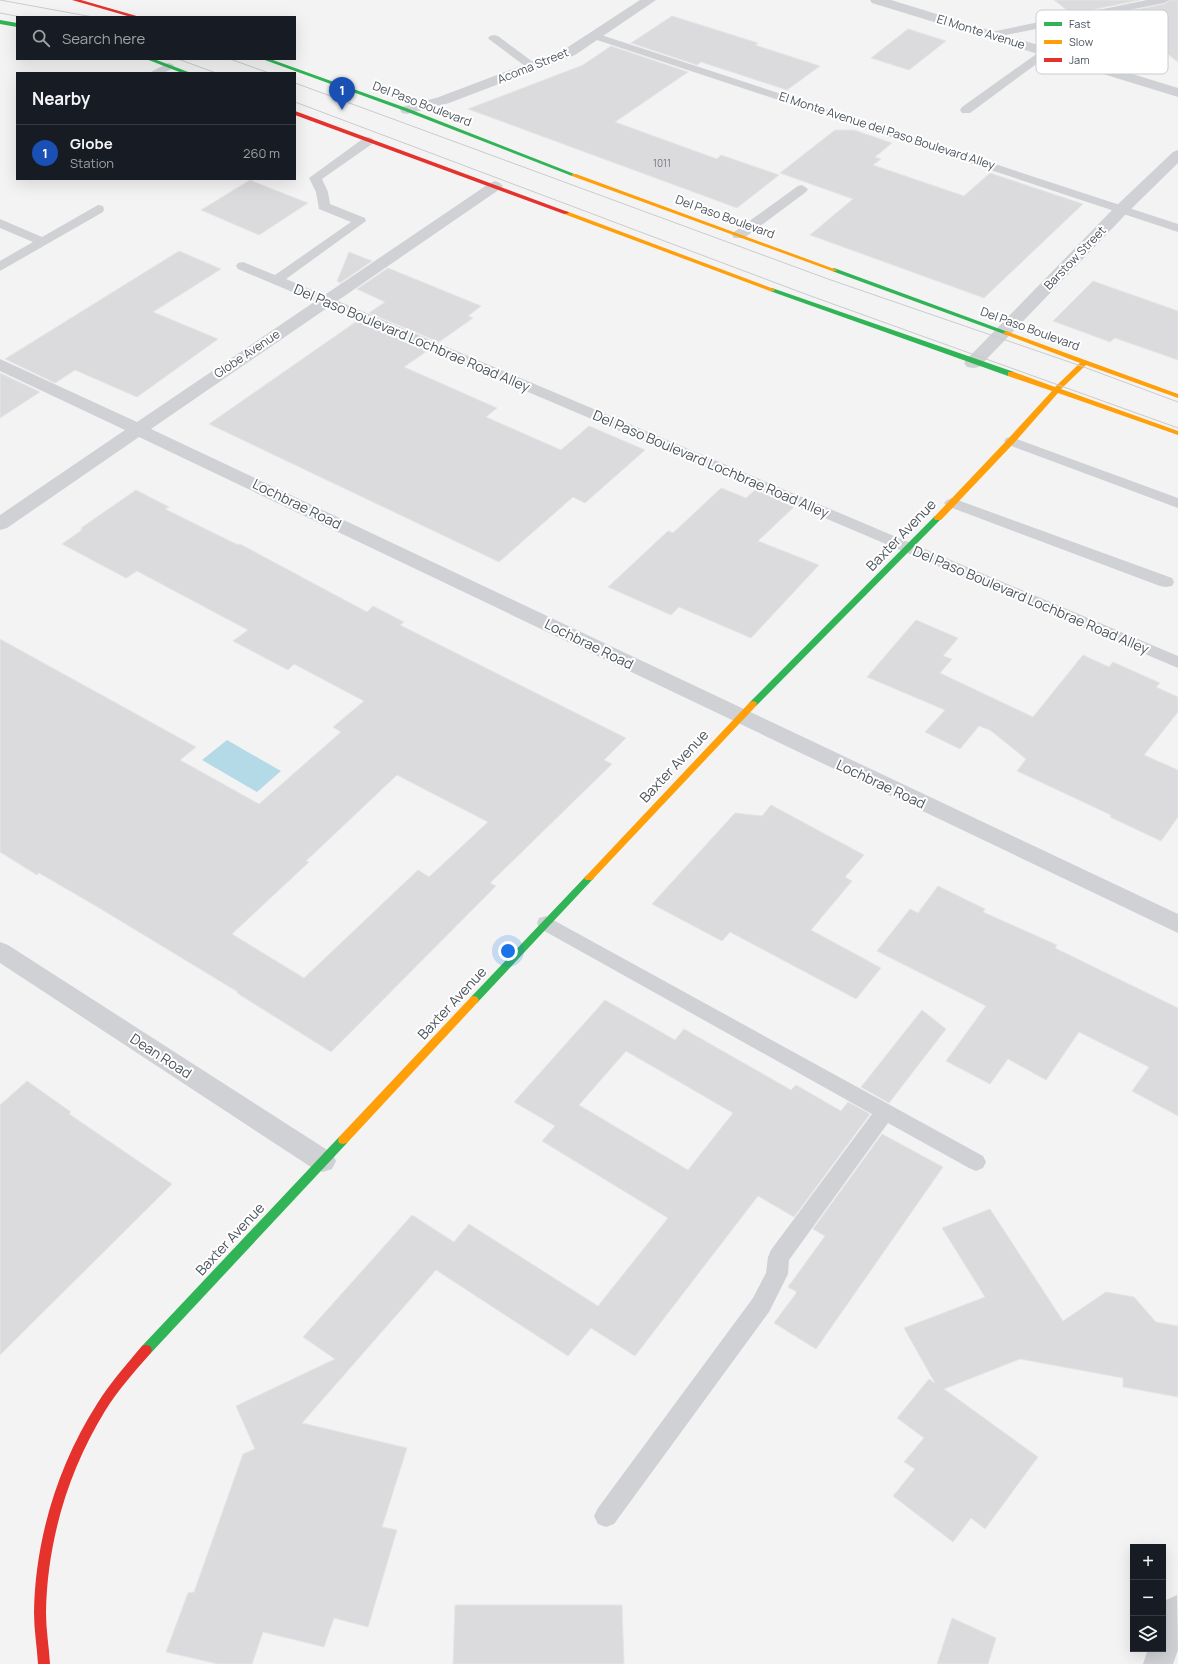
<!DOCTYPE html>
<html lang="en">
<head>
<meta charset="utf-8">
<style>
  body { margin:0; font-family:Manrope,sans-serif; background:#242831; color:#f1f3f6 }
  .controls { position:absolute; right:12px; bottom:12px; display:grid; overflow:hidden; border-radius:0px; box-shadow:0 4px 16px #0002 }
  .controls button { width:36px; height:36px; display:grid; place-items:center; padding:0; border:0; border-bottom:1px solid #363941; background:#171b24; color:#f1f3f6; font:20px sans-serif }
  .you { position:absolute; left:508px; top:951px; width:14px; height:14px; margin:-10px; border:3px solid #fff; border-radius:50%; background:#1a73e8; box-shadow:0 0 0 6px #1a73e833 }
  .badge { display:grid; place-items:center; width:26px; height:26px; border-radius:50%; background:#1a73e8; color:#fff; font-size:13px; font-weight:700 }
  .pin { position:absolute; translate:-50% -33px; filter:drop-shadow(0 1px 2px #0008) }
  .pin::after { content:''; position:absolute; top:21px; width:14px; height:12px; background:inherit; clip-path:polygon(0 0,100% 0,50% 100%) }
  .list { margin:0; padding:0; list-style:none }
  h2 { display:flex; justify-content:space-between; align-items:center; height:52px; margin:0; padding:0 16px; font-size:17px }
  h2 small { font-size:13px; font-weight:400; color:#9ea1a6 }
  .list li { display:grid; grid-template-columns:26px 1fr auto; gap:12px; align-items:center; box-sizing:border-box; height:56px; padding:0 16px; border-top:1px solid #363941 }
  .list b { display:block; font-size:15px; white-space:nowrap }
  .list p { margin:0; font-size:13px; white-space:nowrap; color:#9ea1a6 }
  .list em { font-size:13px; font-style:normal; color:#9ea1a6 }
  .icon { flex:none; width:22px; height:22px; fill:none; stroke:currentColor; stroke-width:2; stroke-linecap:round; stroke-linejoin:round }
  .map { position:relative; flex:none; width:1178px; height:1664px; overflow:hidden }
  .search { position:absolute; background:#171b24; box-shadow:0 4px 16px #0002; left:16px; top:16px; width:280px; height:44px; display:flex; align-items:center; gap:10px; box-sizing:border-box; padding:0 14px; border-radius:0px; color:#9ea1a6; font-size:15px }
  .panel { position:absolute; background:#171b24; box-shadow:0 4px 16px #0002; left:16px; top:72px; width:280px; height:108px; border-radius:0px }
  .map>svg:first-child { display:block }
</style>
</head>
<body>
<div class="map">
<svg width="1178" height="1664" viewBox="0 0 1178 1664">
  <rect width="100%" height="100%" fill="#f3f3f3"/>
  <path fill="#b5dae7" d="M227 740 281 771 257 792 202 760Z"/>
  <g fill="#dbdbdd" stroke="#e5e5e5" fill-rule="evenodd">
    <path d="M1054 0H1140L1072 14Z"/>
    <path d="M1171 0H1178V62L1137 31 1103 38 1081 21 1164 4Z"/>
    <path d="M672 16 758 43 755 45 820 66 787 90 701 62 697 65 631 43Z"/>
    <path d="M908 29 946 41 909 70 871 58Z"/>
    <path d="M611 46 688 72 615 122 717 159 721 155 779 175 737 208 468 109 583 65Z"/>
    <path d="M835 130H854L892 143 875 157 881 159 873 165 964 196 990 173 1083 204 984 298 810 235 853 199 780 173Z"/>
    <path d="M250 180 277 191 308 203 259 235 201 210Z"/>
    <path d="M179 251 221 269 153 312 218 339 137 397 75 370 55 383 5 359Z"/>
    <path d="M349 252 372 261 340 283 337 281Z"/>
    <path d="M388 268 481 306 468 316 473 318 439 342 369 313 385 302 357 289Z"/>
    <path d="M1093 281 1178 311V360L1115 338 1110 342 1053 321Z"/>
    <path d="M357 321 427 351 404 367 497 408 486 417 561 450 589 426 645 450 585 503 573 497 499 562 209 424Z"/>
    <path d="M0 373 40 392 0 418Z"/>
    <path d="M721 488 746 498 755 490 794 507 758 541 819 565 751 638 679 607 671 615 608 587 668 531 673 533Z"/>
    <path d="M136 490 169 507 165 509 238 545 240 544 367 612 373 606 404 622 400 625 626 738 604 760 612 764 490 883 496 886 331 1052 237 993 238 992 96 906 39 873 37 875 0 852V639L196 747 180 760 259 804 341 732 333 727 364 701 294 664 288 670 233 641 248 630 137 571 126 578 62 544 82 530 81 528ZM397 775 488 822 429 877 418 870 304 978 232 934 309 862 306 861Z"/>
    <path d="M916 620 958 638 943 656 952 659 940 673 1033 717 1083 655 1109 667 1113 662 1160 683 1156 687 1178 697V712L1144 755 1178 770V817L1161 841 1110 817 1111 815 1017 771 1026 759 990 730 979 726 960 749 925 732 945 710 867 677Z"/>
    <path d="M771 805 864 855 845 877 852 881 811 930 881 968 856 999 730 932 722 941 652 904 735 813 762 816Z"/>
    <path d="M938 886 985 909 983 912 1057 945 1055 948 1178 1008V1116L1132 1091 1149 1067 1079 1032 1046 1080 1008 1059 990 1084 946 1061 986 1006 877 951 910 909 918 913Z"/>
    <path d="M605 1000 675 1040 684 1029 791 1090 796 1085 841 1111 848 1102 870 1114 794 1217 758 1196 635 1356 591 1328 568 1356 436 1270 302 1423 407 1448 382 1527 397 1530 368 1627 334 1618 324 1647 263 1632 252 1664H218L166 1652 188 1593 194 1592 243 1454 255 1449 236 1406 335 1359 303 1337 412 1215 454 1242 469 1224 598 1306 668 1218 542 1141 555 1126 514 1102ZM626 1051 733 1113 688 1170 579 1105Z"/>
    <path d="M922 1010 946 1029 889 1103 861 1087Z"/>
    <path d="M27 1081 71 1112 69 1114 172 1184 0 1355V1105Z"/>
    <path d="M882 1134 943 1167 816 1349 774 1323 797 1292 788 1287 825 1236 813 1229Z"/>
    <path d="M990 1209 1063 1321 1106 1292 1134 1297 1156 1322 1178 1326V1397L1123 1387V1378L1020 1359 944 1389 1038 1457 985 1529 971 1518 953 1542 893 1496 915 1469 904 1462 924 1438 897 1418 929 1379 935 1383 904 1328 985 1297 942 1228Z"/>
    <path d="M455 1605H622L624 1664H453Z"/>
    <path d="M952 1618 996 1638 988 1664H937Z"/>
  </g>
  <g fill="none" stroke-linecap="round" stroke-linejoin="round">
    <g fill="#cfd1d4" fill-rule="evenodd">
      <path d="M1147 0H1170L1164 3 991 38 985 35 991 32Z"/>
      <path d="M595 33 1178 224V232L591 38 589 36 591 34Z"/>
      <path d="M494 35 498 36 537 65 539 67 537 69H529L490 40 488 38 490 36Z"/>
      <path d="M1046 49 1052 52 1050 54 970 113H962L960 110 962 107 1042 50Z"/>
      <path d="M168 63 172 64 174 66C168 74 158 73 149 73Z"/>
      <path d="M368 137 372 138 374 141 372 144 322 179 328 192 330 204 365 218 366 221 286 279 1178 656V668L238 269 236 266 238 263 243 262 275 275 351 222 319 209 316 192 309 178 364 138Z"/>
      <path d="M802 185 808 189 806 192 744 238H734L732 235 734 232 798 186Z"/>
      <path d="M98 205 103 206 104 209 103 212 0 271V261L33 242 0 228V219L42 237Z"/>
      <path d="M1011 437 1178 498V508L1006 444 1004 441 1006 438Z"/>
      <path d="M952 498 1172 578 1174 582 1172 586 1166 587 1160 586 947 506 944 503 947 500Z"/>
      <path d="M546 916 983 1156 986 1162 983 1168 976 1171 969 1168 888 1123 789 1260 788 1274 769 1312 614 1524 606 1527 598 1524 594 1516 598 1508 753 1298 766 1273 768 1257 771 1250 872 1114 539 928 537 923 539 918Z"/>
    </g>
    <g fill="#cfd1d4" fill-rule="evenodd">
      <path d="M640 0H656L575 55 449 103 407 114 402 113 400 110 402 107 439 97 565 49Z"/>
      <path d="M870 0H891L1178 88V97L872 3Z"/>
      <path d="M1178 150V163L1128 212 979 367 973 368 967 367 964 363 967 359 1116 206 1173 152Z"/>
      <path d="M495 181 500 183 503 186 500 189 151 429 1178 914V933L139 437 7 528 0 530V515L125 430 0 371V359L137 422 490 183Z"/>
      <path d="M0 942 8 945 332 1153 336 1161 332 1169 323 1172 314 1169 0 963Z"/>
      <path d="M1177 1595 1178 1650 1173 1664H1143L1148 1649H1163V1608L1166 1600Z"/>
    </g>
    <g fill="#30b455" fill-rule="evenodd">
      <path d="M0 20 17 23V27L0 24Z"/>
      <path d="M146 59H154L191 73H182Z"/>
      <path d="M262 59H270L409 109 577 175 572 176 405 111Z"/>
      <path d="M834 268 1008 332 1009 333 1006 335 1004 334 832 271 831 270Z"/>
      <path d="M772 288 1014 372 1015 374 1014 376H1008L770 291V289Z"/>
      <path d="M935 516H938L942 518 756 706H750L749 704 750 702Z"/>
      <path d="M589 875 592 876 594 878 592 880 477 1003H471L469 1000 471 997 586 876Z"/>
      <path d="M343 1136 347 1137 348 1140 347 1143 150 1354 146 1355 142 1354 140 1350 142 1346 339 1137Z"/>
    </g>
    <g fill="#ff9f0a" fill-rule="evenodd">
      <path d="M572 174H576L837 270 836 271H832L572 176Z"/>
      <path d="M566 211 774 289 775 290 774 291H770L564 214V212Z"/>
      <path d="M1006 331 1178 394V398L1086 365 1061 389 1178 431V435L1058 393 1014 443 941 520H935L934 518 935 516 1008 439 1052 391 1008 376V372H1014L1055 387 1080 363 1004 334 1003 333Z"/>
      <path d="M753 701 756 702 757 704 756 706 592 880H586L584 878 586 876 750 702Z"/>
      <path d="M474 996 477 997 479 1000 477 1003 347 1143 343 1144 339 1143 338 1140 339 1137 471 997Z"/>
    </g>
    <g fill="#e5322d" fill-rule="evenodd">
      <path d="M72 0H81L140 17H131Z"/>
      <path d="M295 111 568 212 569 213 564 214 295 115Z"/>
      <path d="M146 1345 150 1346 152 1350 150 1354C134 1372 118 1390 105 1411 68 1471 47 1542 46 1613 46 1630 49 1647 50 1664H38C37 1647 34 1630 34 1613 35 1539 58 1465 97 1404 110 1383 126 1365 142 1346Z"/>
    </g>
    <g stroke="#c9cbcd" stroke-width="1">
      <path d="M0 0 93 17"/>
      <path d="M0 13 21 17"/>
      <path d="M178 59 216 73"/>
      <path d="M230 59 269 73"/>
      <path d="M295 83 828 279 1081 366 1178 402"/>
      <path d="M295 102 808 295 1178 428"/>
    </g>
  </g>
  <g text-anchor="middle" stroke-width="4" stroke-linejoin="round" paint-order="stroke">
    <g font-size="10" fill="#71777e">
      <text x="662" y="167">1011</text>
    </g>
    <g font-size="12" fill="#4c545d" stroke="#fff">
      <text transform="translate(981 32) rotate(17)" y="4">El Monte Avenue</text>
      <text transform="translate(533 66) rotate(-22)" y="4">Acoma Street</text>
      <text transform="translate(422 104) rotate(21)" y="4">Del Paso Boulevard</text>
      <text transform="translate(887 131) rotate(18)" y="4">El Monte Avenue del Paso Boulevard Alley</text>
      <text transform="translate(725 217) rotate(20)" y="4">Del Paso Boulevard</text>
      <text transform="translate(1075 258) rotate(-46)" y="4">Barstow Street</text>
      <text transform="translate(1030 329) rotate(20)" y="4">Del Paso Boulevard</text>
      <text transform="translate(247 354) rotate(-34)" y="4">Globe Avenue</text>
    </g>
    <g font-size="14" fill="#4c545d" stroke="#fff">
      <text transform="translate(412 338) rotate(23)" y="5">Del Paso Boulevard Lochbrae Road Alley</text>
      <text transform="translate(711 464) rotate(23)" y="5">Del Paso Boulevard Lochbrae Road Alley</text>
      <text transform="translate(297 504) rotate(26)" y="5">Lochbrae Road</text>
      <text transform="translate(901 535) rotate(-46)" y="5">Baxter Avenue</text>
      <text transform="translate(1031 600) rotate(23)" y="5">Del Paso Boulevard Lochbrae Road Alley</text>
      <text transform="translate(589 644) rotate(26)" y="5">Lochbrae Road</text>
      <text transform="translate(674 766) rotate(-47)" y="5">Baxter Avenue</text>
      <text transform="translate(881 784) rotate(25)" y="5">Lochbrae Road</text>
      <text transform="translate(452 1003) rotate(-47)" y="5">Baxter Avenue</text>
      <text transform="translate(161 1056) rotate(33)" y="5">Dean Road</text>
      <text transform="translate(230 1239) rotate(-47)" y="5">Baxter Avenue</text>
    </g>
  </g>
  <rect x="1036" y="10" width="132" height="64" rx="6" fill="#fff" stroke="#c9ccce" stroke-width="1"/>
  <rect x="1044" y="22" width="18" height="4" fill="#30b455"/>
  <rect x="1044" y="40" width="18" height="4" fill="#ff9f0a"/>
  <rect x="1044" y="58" width="18" height="4" fill="#e5322d"/>
  <g font-size="11" fill="#4c545d">
    <text x="1069" y="28">Fast</text>
    <text x="1069" y="46">Slow</text>
    <text x="1069" y="64">Jam</text>
  </g>
</svg>
<div class="controls">
<button>+</button>
<button>−</button>
<button><svg class="icon" aria-label="layers" viewBox="0 0 24 24"><path d="M12 4l9 5-9 5-9-5zM3 14l9 5 9-5"/></svg></button>
</div>
<div class="you"></div>
<div class="pin badge" style="left:342px;top:110px;background:#1a4fb4">1</div>
<div class="search"><svg class="icon" aria-label="search" viewBox="0 0 24 24"><circle cx="10" cy="10" r="6"/><path d="M15 15l6 6"/></svg>Search here</div>
<section class="panel">
<h2>Nearby<small></small></h2>
<ul class="list">
<li><span class="badge" style="background:#1a4fb4">1</span><div><b>Globe</b><p>Station</p></div><em>260 m</em></li>
</ul>
</section>
</div>
</body>
</html>
